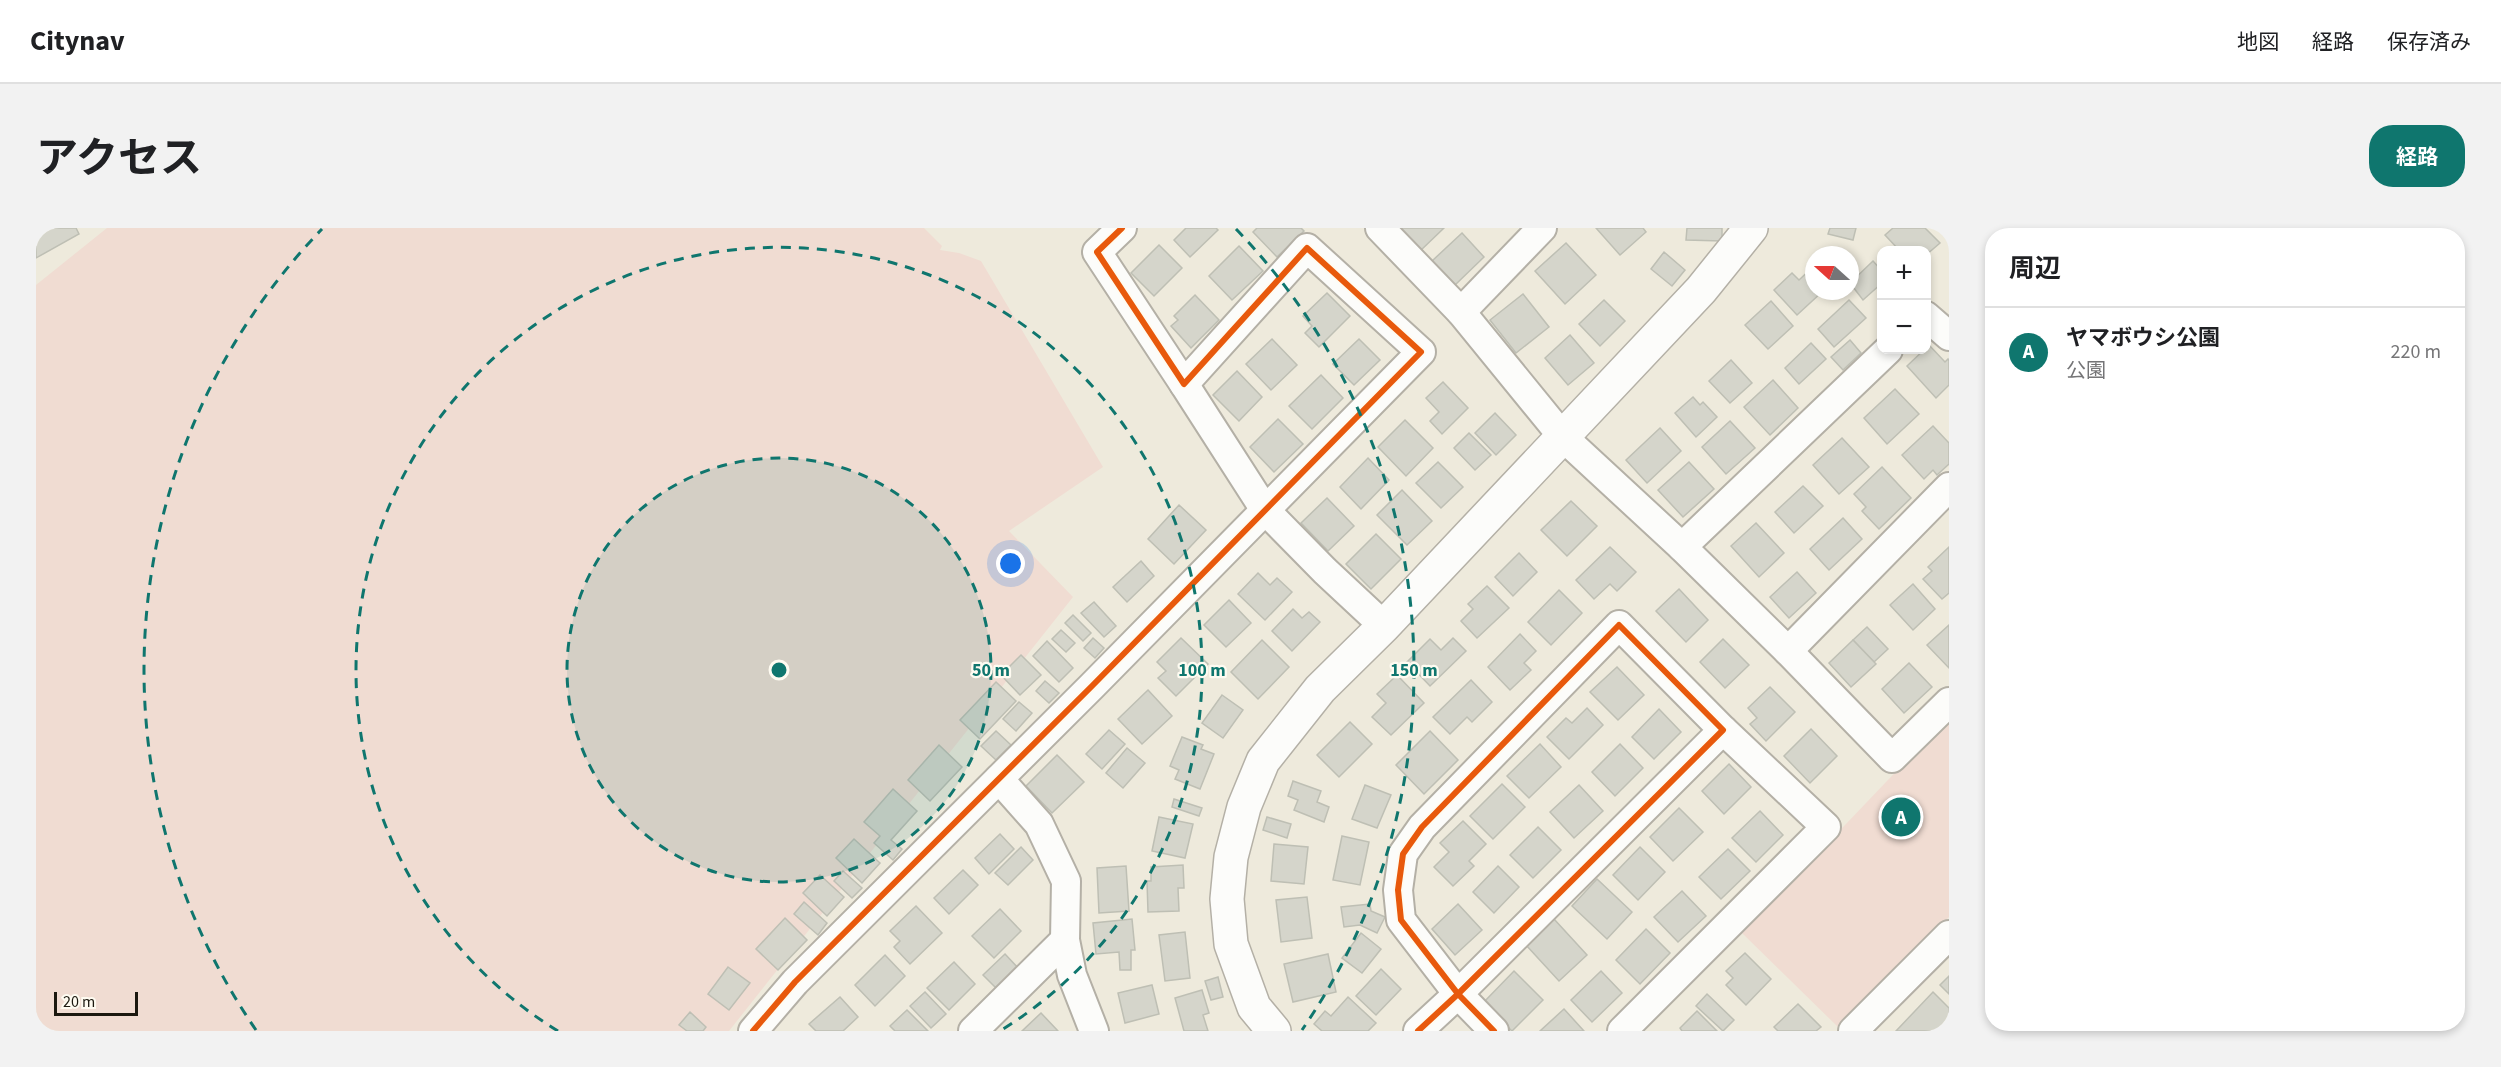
<!DOCTYPE html>
<html lang="ja">
<head>
<meta charset="utf-8">
<style>
  body { margin:0; font-family:"Source Sans 3","Noto Sans JP",sans-serif; background:#f2f2f2; color:#202124 }
  .controls { position:absolute; right:18px; top:18px; display:grid; overflow:hidden; border-radius:12px; box-shadow:0 3px 9px #0003 }
  .controls button { width:54px; height:54px; display:grid; place-items:center; padding:0; border:0; border-bottom:2px solid #e0e0e0; background:#fff; color:#202124; font:30px sans-serif }
  .compass { position:absolute; left:1769px; top:18px; width:54px; height:54px; border-radius:50%; background:#fff; box-shadow:0 3px 9px #0003; rotate:291deg }
  .scale { position:absolute; left:18px; bottom:15px; width:84px; box-sizing:border-box; padding-left:6px; border:3px solid #1b180f; border-top:0; font-size:16px; line-height:21px; white-space:nowrap; color:#1b180f; -webkit-text-stroke:4px #fefbf1; paint-order:stroke }
  .you { position:absolute; left:975px; top:336px; width:21px; height:21px; margin:-15px; border:4px solid #fff; border-radius:50%; background:#1a73e8; box-shadow:0 0 0 9px #1a73e833 }
  .badge { display:grid; place-items:center; width:39px; height:39px; border-radius:50%; background:#0f766e; color:#fff; font-size:20px; font-weight:700 }
  .pin { position:absolute; translate:-50% -50%; border:3px solid #fff; box-shadow:0 2px 6px #0006 }
  .list { margin:0; padding:0; list-style:none }
  h2 { display:flex; justify-content:space-between; align-items:center; height:78px; margin:0; padding:0 24px; font-size:26px }
  h2 small { font-size:20px; font-weight:400; color:#757577 }
  .list li { display:grid; grid-template-columns:39px 1fr auto; gap:18px; align-items:center; box-sizing:border-box; height:90px; padding:0 24px; border-top:2px solid #e0e0e0 }
  .list b { display:block; font-size:22px; white-space:nowrap }
  .list p { margin:0; font-size:20px; white-space:nowrap; color:#757577 }
  .list em { font-size:20px; font-style:normal; color:#757577 }
  .map { position:relative; flex:none; width:1913px; height:803px; overflow:hidden; border-radius:24px }
  header { display:flex; align-items:center; gap:36px; box-sizing:border-box; height:84px; padding:0 30px; background:#fff; border-bottom:2px solid #e0e0e0 }
  header strong { font-size:28px }
  nav { display:flex; gap:33px; margin-inline-start:auto; font-size:21px }
  .intro { display:flex; align-items:center; justify-content:space-between; box-sizing:border-box; height:144px; padding:0 36px }
  h1 { margin:0; font-size:42px }
  .button { padding:15px 27px; border-radius:24px; background:#0f766e; color:#fff; font-size:21px; font-weight:700 }
  main { display:flex; gap:36px; padding:0 36px }
  aside { flex:1; background:#fff; border-radius:24px; box-shadow:0 3px 9px #0003 }
  .map>svg:first-child { display:block }
</style>
</head>
<body>
<header>
<strong>Citynav</strong>
<nav><a>地図</a><a>経路</a><a>保存済み</a></nav>
</header>
<div class="intro"><h1>アクセス</h1><a class="button">経路</a></div>
<main>
<div class="map">
<svg width="1913" height="803" viewBox="0 0 1913 803">
  <rect width="100%" height="100%" fill="#eeeadc"/>
  <g fill="#f0dcd2">
    <path d="M71 0H888L906 18 904 22 923 25 945 33 1067 239 973 303 1037 369 693 803H0V57Z"/>
    <path d="M1913 488V689L1802 799 1706 705Z"/>
  </g>
  <g fill="#d5d5cb" stroke="#bebfb4" stroke-width="1.5">
    <path d="M0 0H40L43 6 0 30Z"/>
    <path d="M1150 0H1180L1182 2 1154 29 1138 12Z"/>
    <path d="M1221 0H1265L1268 3 1241 29 1217 4Z"/>
    <path d="M1360 0H1408L1383 24Z"/>
    <path d="M1560 0H1607L1610 4 1584 27Z"/>
    <path d="M1651 0H1686V13L1650 12Z"/>
    <path d="M1794 0H1820L1817 12 1792 6Z"/>
    <path d="M1857 0H1889L1904 15 1890 27V22H1863L1849 7Z"/>
    <path d="M1902 0H1913V10H1912Z"/>
    <path d="M1426 5 1448 29 1418 58 1396 33Z"/>
    <path d="M1530 15 1560 47 1529 76 1499 43Z"/>
    <path d="M1123 17 1146 40 1118 68 1095 45Z"/>
    <path d="M1203 18 1227 43 1196 72 1173 48Z"/>
    <path d="M1628 24 1649 42 1636 58 1615 41Z"/>
    <path d="M1837 33 1846 43V55L1827 72 1814 55Z"/>
    <path d="M1777 39 1778 63H1787L1761 87 1738 62 1756 45 1763 52Z"/>
    <path d="M1291 65 1314 88 1283 119 1269 105 1276 98 1267 88Z"/>
    <path d="M1487 66 1513 99 1480 125 1454 92Z"/>
    <path d="M1159 67 1183 92 1155 120 1135 98 1142 92 1138 88Z"/>
    <path d="M1568 72 1589 93 1564 118 1543 96Z"/>
    <path d="M1813 72 1830 90 1798 119 1782 101Z"/>
    <path d="M1735 73 1757 98 1732 121 1709 97Z"/>
    <path d="M1534 107 1558 135 1532 157 1509 130Z"/>
    <path d="M1236 111 1261 137 1235 162 1210 136Z"/>
    <path d="M1323 111 1344 132 1318 157 1297 136Z"/>
    <path d="M1814 112 1825 125 1807 142 1795 129Z"/>
    <path d="M1775 115 1790 131 1763 156 1749 140Z"/>
    <path d="M1893 117 1909 134 1912 131 1913 133V157L1900 170 1871 138Z"/>
    <path d="M1695 132 1716 155 1694 175 1673 153Z"/>
    <path d="M1201 143 1226 169 1203 193 1177 167Z"/>
    <path d="M1285 147 1307 170 1276 201 1253 178Z"/>
    <path d="M1737 152 1762 180 1734 207 1708 179Z"/>
    <path d="M1407 154 1432 180 1406 206 1394 193 1403 184 1390 170Z"/>
    <path d="M1859 161 1883 186 1851 216 1828 190Z"/>
    <path d="M1657 169 1664 177 1667 174 1681 189 1660 209 1639 185Z"/>
    <path d="M1459 185 1480 207 1460 227 1439 205Z"/>
    <path d="M1242 191 1267 216 1238 244 1214 219Z"/>
    <path d="M1369 192 1397 220 1370 248 1342 219Z"/>
    <path d="M1694 193 1719 220 1690 246 1666 219Z"/>
    <path d="M1897 198 1913 215V236L1901 247 1897 242 1888 251 1866 227Z"/>
    <path d="M1624 200 1645 223 1611 255 1590 232Z"/>
    <path d="M1433 205 1455 227 1439 242 1418 220Z"/>
    <path d="M1806 210 1833 239 1803 266 1777 237Z"/>
    <path d="M1332 230 1353 252 1325 281 1304 259Z"/>
    <path d="M1402 234 1427 259 1405 280 1380 255Z"/>
    <path d="M1653 234 1678 261 1647 289 1622 262Z"/>
    <path d="M1846 239 1875 270 1843 301 1826 283 1830 279 1818 266Z"/>
    <path d="M1767 258 1787 278 1758 305 1739 284Z"/>
    <path d="M1366 262 1396 293 1371 317 1341 287Z"/>
    <path d="M1291 270 1318 298 1292 323 1265 295Z"/>
    <path d="M1535 273 1561 298 1531 328 1505 302Z"/>
    <path d="M1143 277 1170 302 1138 336 1112 311Z"/>
    <path d="M1807 290 1826 311 1793 342 1774 321Z"/>
    <path d="M1720 295 1748 325 1723 349 1695 318Z"/>
    <path d="M1340 306 1365 331 1335 361 1310 336Z"/>
    <path d="M1574 319 1600 344 1581 363 1574 356 1558 371 1540 352Z"/>
    <path d="M1913 319V365L1906 371 1887 351 1896 343 1892 339Z"/>
    <path d="M1483 325 1501 344 1477 368 1459 349Z"/>
    <path d="M1105 333 1118 348 1091 374 1077 359Z"/>
    <path d="M1761 344 1780 365 1753 390 1734 369Z"/>
    <path d="M1222 345 1234 357 1241 350 1256 364 1229 392 1202 366Z"/>
    <path d="M1877 356 1899 381 1877 402 1854 377Z"/>
    <path d="M1451 358 1473 380 1441 410 1425 393 1437 381 1432 376Z"/>
    <path d="M1643 361 1672 392 1650 414 1620 383Z"/>
    <path d="M1523 362 1546 385 1515 417 1492 394Z"/>
    <path d="M1193 372 1215 395 1190 419 1168 397Z"/>
    <path d="M1058 374 1080 398 1068 409 1045 385Z"/>
    <path d="M1257 381 1266 390 1273 384 1284 394 1256 423 1236 403Z"/>
    <path d="M1037 387 1055 405 1047 413 1029 395Z"/>
    <path d="M1913 397V440L1891 417Z"/>
    <path d="M1831 399 1852 421 1838 434 1817 412Z"/>
    <path d="M1025 402 1039 415 1030 424 1016 411Z"/>
    <path d="M1484 406 1500 423 1488 435 1495 442 1474 462 1452 439Z"/>
    <path d="M1057 410 1068 420 1059 430 1048 420Z"/>
    <path d="M1145 410 1172 436 1140 468 1122 450 1130 443 1121 434Z"/>
    <path d="M1417 410 1430 423 1394 458 1371 434 1394 411 1405 422Z"/>
    <path d="M1687 411 1713 437 1689 460 1664 434Z"/>
    <path d="M1226 412 1253 439 1222 471 1195 444Z"/>
    <path d="M1817 412 1840 436 1815 459 1793 435Z"/>
    <path d="M1011 413 1037 440 1023 454 997 428Z"/>
    <path d="M985 427 1005 447 984 467 965 447Z"/>
    <path d="M1873 435 1896 459 1868 485 1846 461Z"/>
    <path d="M1581 439 1608 467 1582 492 1554 464Z"/>
    <path d="M1361 447 1388 475 1355 507 1336 489 1350 475 1341 466Z"/>
    <path d="M1435 452 1456 474 1436 494 1431 489 1414 506 1397 489Z"/>
    <path d="M1009 453 1023 465 1013 475 1000 463Z"/>
    <path d="M960 454 980 473 944 511 924 492Z"/>
    <path d="M1734 459 1759 484 1730 513 1714 496 1721 490 1712 480Z"/>
    <path d="M1112 462 1136 488 1106 516 1082 491Z"/>
    <path d="M1186 467 1207 482 1187 510 1166 495Z"/>
    <path d="M983 474 996 485 980 503 967 491Z"/>
    <path d="M1551 480 1567 497 1533 531 1511 509 1530 490 1536 495Z"/>
    <path d="M1623 481 1645 504 1618 531 1596 509Z"/>
    <path d="M1314 494 1336 516 1303 549 1281 527Z"/>
    <path d="M1775 501 1801 528 1774 555 1748 528Z"/>
    <path d="M1073 502 1089 516 1066 541 1050 526Z"/>
    <path d="M960 503 975 517 960 532 945 518Z"/>
    <path d="M1394 503 1422 532 1388 566 1360 537Z"/>
    <path d="M1146 509 1167 517 1165 521 1178 526 1164 561 1139 551 1143 542 1134 538Z"/>
    <path d="M1504 516 1525 539 1493 570 1471 548Z"/>
    <path d="M1584 516 1607 540 1579 568 1556 544Z"/>
    <path d="M903 517 926 539 894 573 872 552Z"/>
    <path d="M1091 520 1109 535 1087 560 1070 545Z"/>
    <path d="M1021 527 1048 554 1016 585 990 558Z"/>
    <path d="M1693 536 1715 559 1688 586 1666 563Z"/>
    <path d="M1257 553 1285 563 1281 574 1293 579 1288 594 1258 582 1262 572 1252 568Z"/>
    <path d="M1466 556 1489 579 1457 611 1434 588Z"/>
    <path d="M1329 557 1355 567 1341 600 1316 591Z"/>
    <path d="M1543 557 1567 583 1538 610 1514 584Z"/>
    <path d="M857 561 881 583 855 612 866 621 857 632 838 615 844 608 828 594Z"/>
    <path d="M1138 571 1166 580 1163 588 1136 579Z"/>
    <path d="M1643 580 1667 604 1637 633 1614 609Z"/>
    <path d="M1724 583 1747 607 1720 634 1696 610Z"/>
    <path d="M1123 589 1157 596 1149 630 1116 623Z"/>
    <path d="M1231 589 1255 596 1251 610 1227 602Z"/>
    <path d="M1427 593 1450 616 1433 633 1438 638 1417 658 1398 639 1413 624 1404 615Z"/>
    <path d="M1502 599 1525 622 1497 650 1474 627Z"/>
    <path d="M964 606 978 621 953 646 939 630Z"/>
    <path d="M1306 608 1333 614 1324 657 1297 652Z"/>
    <path d="M818 611 844 635 826 655 800 630Z"/>
    <path d="M1238 616 1272 619 1268 656 1235 653Z"/>
    <path d="M985 619 997 632 972 657 959 645Z"/>
    <path d="M1604 619 1629 644 1602 672 1577 647Z"/>
    <path d="M1692 621 1714 643 1685 671 1663 649Z"/>
    <path d="M1147 637 1148 660H1142L1143 683 1112 684 1111 653H1115V639Z"/>
    <path d="M1090 638 1093 683 1063 685 1061 640Z"/>
    <path d="M1462 638 1483 659 1458 685 1437 664Z"/>
    <path d="M927 642 942 657 913 686 898 670Z"/>
    <path d="M807 643 826 660 816 670 798 653Z"/>
    <path d="M784 647 808 669 791 688 767 665Z"/>
    <path d="M1561 651 1596 684 1571 711 1536 678Z"/>
    <path d="M1646 663 1670 688 1642 714 1618 689Z"/>
    <path d="M1271 669 1276 710 1245 714 1240 672Z"/>
    <path d="M768 674 791 695 782 707 758 686Z"/>
    <path d="M1334 676 1335 683 1349 689 1341 705 1324 697 1308 699 1305 679Z"/>
    <path d="M1422 676 1446 702 1419 727 1396 701Z"/>
    <path d="M880 678 906 705 874 736 858 719 864 713 854 703Z"/>
    <path d="M964 681 985 703 958 730 936 708Z"/>
    <path d="M749 690 771 712 742 742 720 721Z"/>
    <path d="M1096 691 1099 722H1095V742H1084L1083 724 1060 726 1057 695Z"/>
    <path d="M1518 691 1551 727 1523 753 1490 717Z"/>
    <path d="M1610 701 1634 725 1604 756 1580 732Z"/>
    <path d="M1149 704 1154 750 1129 753 1123 707Z"/>
    <path d="M1325 705 1345 721 1326 745 1306 730Z"/>
    <path d="M1709 725 1735 751 1710 777 1690 757 1697 750 1690 743Z"/>
    <path d="M969 726 983 741 962 762 947 747Z"/>
    <path d="M1292 726 1300 764 1257 774 1248 736Z"/>
    <path d="M849 727 869 748 839 778 819 757Z"/>
    <path d="M918 734 939 756 913 782 891 760Z"/>
    <path d="M692 739 714 755 693 782 672 766Z"/>
    <path d="M1345 741 1365 761 1340 787 1320 768Z"/>
    <path d="M1478 743 1507 772 1476 803 1447 775Z"/>
    <path d="M1565 743 1586 765 1556 794 1535 772Z"/>
    <path d="M1913 748V766L1904 757Z"/>
    <path d="M1182 749 1187 769 1175 772 1169 753Z"/>
    <path d="M1116 757 1123 786 1089 795 1082 765Z"/>
    <path d="M1166 762 1173 785 1167 787 1172 803H1148L1139 770Z"/>
    <path d="M889 764 910 786 895 800 874 778Z"/>
    <path d="M1897 764 1913 780V803H1860Z"/>
    <path d="M1671 766 1698 792 1687 803 1660 778Z"/>
    <path d="M804 769 822 789 807 803H780L773 796Z"/>
    <path d="M1312 769 1340 795 1332 803H1286L1278 796 1289 783 1295 788Z"/>
    <path d="M1762 776 1785 799 1780 803H1742L1738 799Z"/>
    <path d="M1528 781 1548 803H1504Z"/>
    <path d="M871 782 892 803H859L854 798Z"/>
    <path d="M1661 783 1681 803H1646L1644 800Z"/>
    <path d="M654 784 670 799 667 803H651L643 797Z"/>
    <path d="M1005 785 1022 803H986Z"/>
  </g>
  <g fill="none" stroke-linecap="round" stroke-linejoin="round">
    <g stroke="#b4b0a6" stroke-width="32">
      <g id="minor">
        <path d="M1344 0 1425 84 1527 209 1646 319 1752 423 1856 530 1913 474"/>
        <path d="M1425 84 1506 0"/>
        <path d="M1890 88 1913 108"/>
        <path d="M1148 156 1229 282 1289 343 1348 398"/>
        <path d="M1646 319 1852 122"/>
        <path d="M1752 423 1913 259"/>
        <path d="M963 551 1003 596 1030 653 1029 712 1036 747 1058 803"/>
        <path d="M717 803 759 754 1056 458 1385 124 1271 20 1148 156 1061 24 1086 0"/>
        <path d="M937 803 1029 712"/>
        <path d="M1382 803 1422 766 1687 502 1583 397 1386 599 1367 626 1362 662 1365 692 1422 766 1458 803"/>
        <path d="M1586 803 1790 599 1687 502"/>
        <path d="M1817 803 1913 707"/>
      </g>
    </g>
    <g stroke="#b4b0a6" stroke-width="36">
      <path id="tertiary" d="M1238 803 1218 779 1195 716 1191 671 1195 629 1208 579 1227 533 1284 461 1348 398 1665 62 1715 0"/>
    </g>
    <use href="#minor" stroke="#fcfcfa" stroke-width="28"/>
    <use href="#tertiary" stroke="#fcfcfa" stroke-width="33"/>
    <g stroke="#fefbf1" stroke-width="10">
      <g id="cycleway">
        <path d="M717 803 759 754 1056 458 1385 124 1271 20 1148 156 1061 24 1086 0"/>
        <path d="M1382 803 1422 766 1687 502 1583 397 1386 599 1367 626 1362 662 1365 692 1422 766 1458 803"/>
      </g>
    </g>
    <use href="#cycleway" stroke="#e8590c" stroke-width="6"/>
  </g>
  <circle cx="743" cy="442" r="212" fill="#0f766e" fill-opacity=".12"/>
  <g fill="none" stroke="#0f766e" stroke-width="3" stroke-dasharray="10 8">
    <circle cx="743" cy="442" r="212"/>
    <path d="M522 803A423 423 0 1 1 964 803"/>
    <path d="M220 802A635 635 0 0 1 286 1M1200 1A635 635 0 0 1 1266 802"/>
  </g>
  <circle cx="743" cy="442" r="9" fill="#0f766e" stroke="#fefbf1" stroke-width="3"/>
  <g font-size="18" text-anchor="middle" font-weight="bold" fill="#0f766e" stroke="#fefbf1" stroke-width="4.5" stroke-linejoin="round" paint-order="stroke">
    <text x="955" y="448">50 m</text>
    <text x="1166" y="448">100 m</text>
    <text x="1378" y="448">150 m</text>
  </g>
</svg>
<div class="controls">
<button>+</button>
<button>−</button>
</div>
<svg class="compass" viewBox="-18 -18 36 36"><path d="M0-13l5 13h-10z" fill="#e53935"/><path d="M0 13l5-13h-10z" fill="#757577"/></svg>
<div class="scale">20 m</div>
<div class="you"></div>
<div class="pin badge" style="left:1865px;top:589px">A</div>
</div>
<aside>
<h2>周辺<small></small></h2>
<ul class="list">
<li><span class="badge">A</span><div><b>ヤマボウシ公園</b><p>公園</p></div><em>220 m</em></li>
</ul>
</aside>
</main>
</body>
</html>
